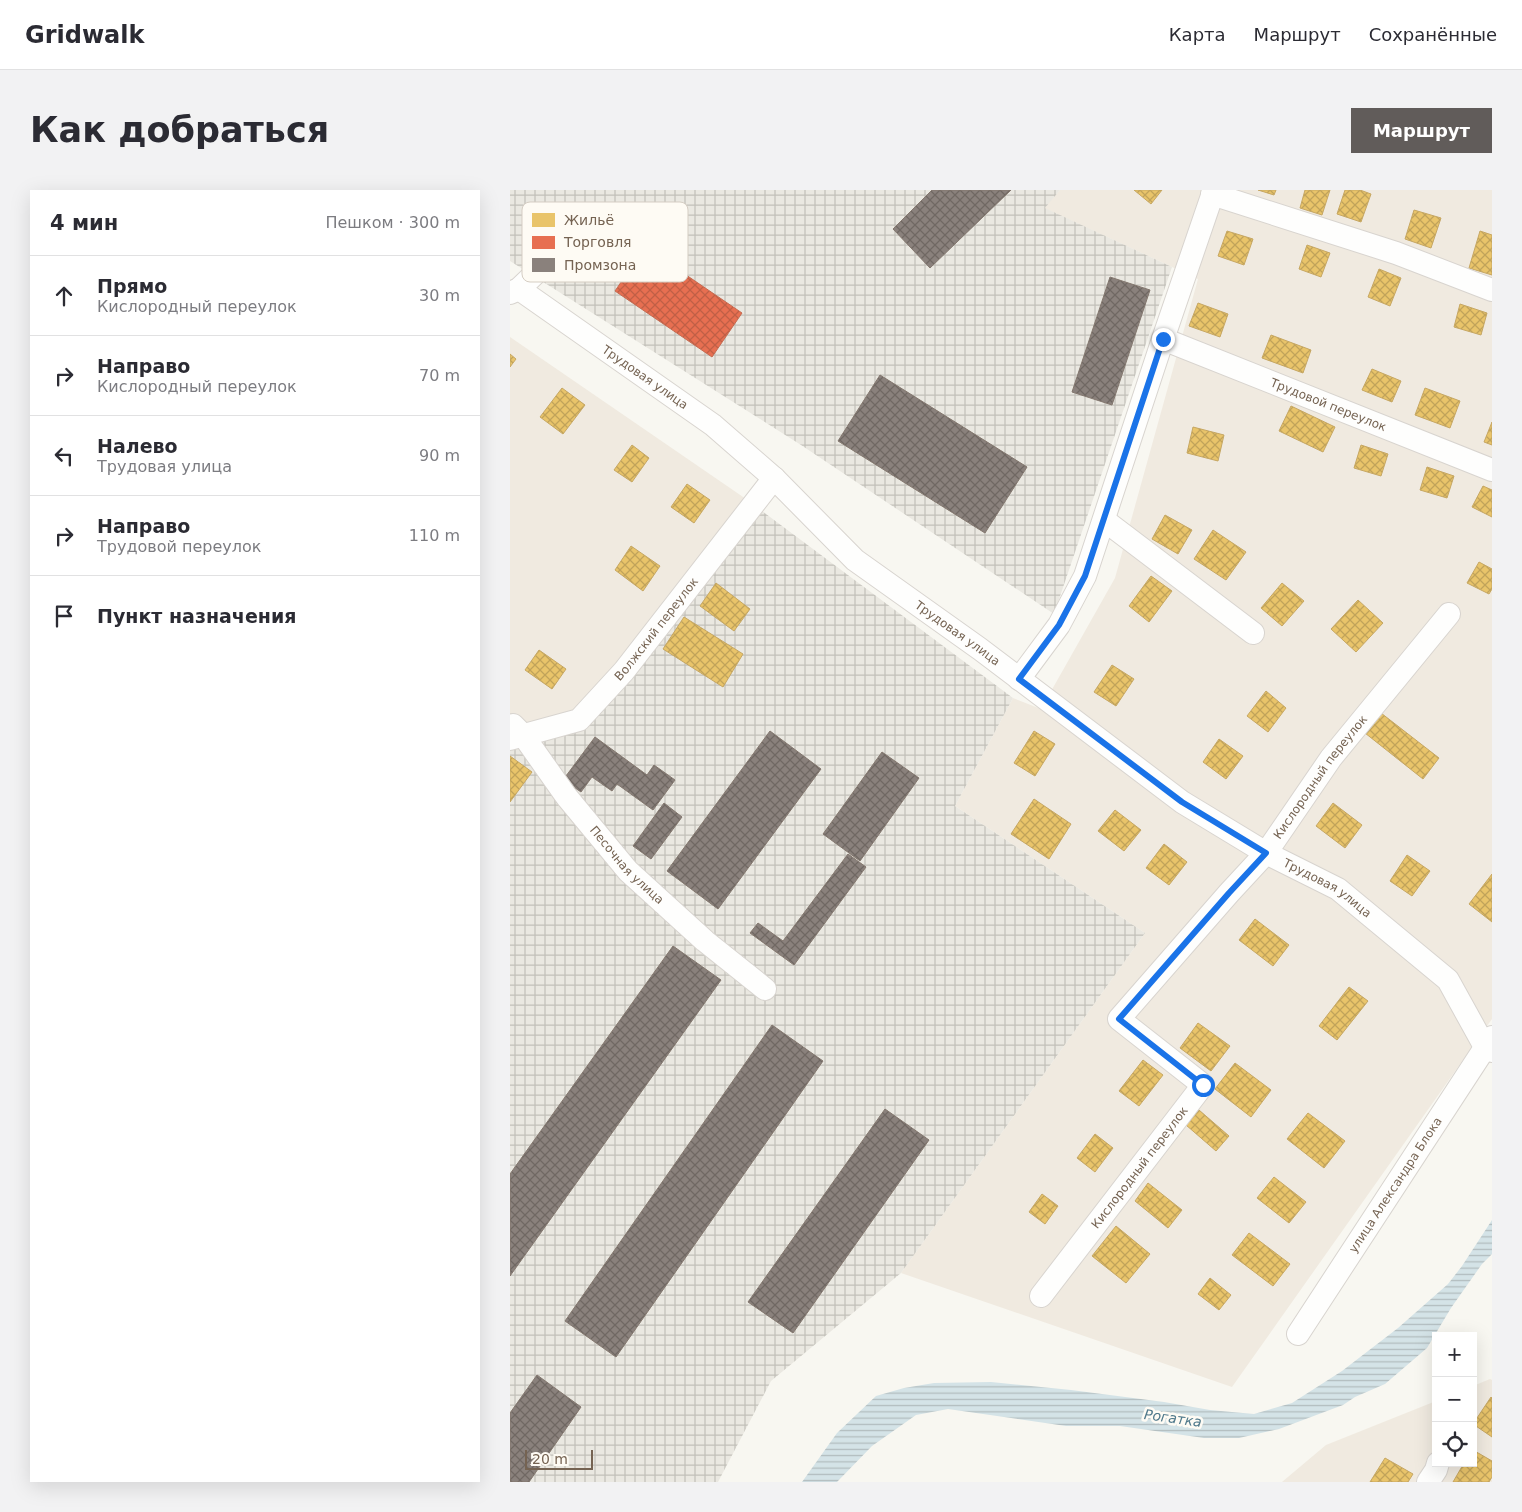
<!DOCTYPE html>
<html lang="ru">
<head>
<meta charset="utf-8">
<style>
  body { margin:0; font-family:"DejaVu Sans",sans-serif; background:#f2f2f3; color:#2b2b33 }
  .controls { position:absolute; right:15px; bottom:15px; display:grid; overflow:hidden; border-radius:0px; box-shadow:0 5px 20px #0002 }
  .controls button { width:45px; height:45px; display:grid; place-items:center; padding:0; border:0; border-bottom:1px solid #e1e1e2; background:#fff; color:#2b2b33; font:25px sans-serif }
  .scale { position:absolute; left:15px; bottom:12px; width:68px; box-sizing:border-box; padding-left:5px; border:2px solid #756352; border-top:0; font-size:14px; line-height:18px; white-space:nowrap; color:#756352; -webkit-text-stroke:4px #fefbf4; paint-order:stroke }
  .stop { position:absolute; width:15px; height:15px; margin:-11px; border:4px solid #1a73e8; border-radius:50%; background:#fff }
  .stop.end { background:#1a73e8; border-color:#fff; box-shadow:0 1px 5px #0008 }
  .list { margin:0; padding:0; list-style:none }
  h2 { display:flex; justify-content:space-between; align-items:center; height:65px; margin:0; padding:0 20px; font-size:21px }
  h2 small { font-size:16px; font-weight:400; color:#7c7c81 }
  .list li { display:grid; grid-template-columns:32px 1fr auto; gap:15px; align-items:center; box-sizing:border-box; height:80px; padding:0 20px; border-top:1px solid #e1e1e2 }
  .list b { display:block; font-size:19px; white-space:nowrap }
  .list p { margin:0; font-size:16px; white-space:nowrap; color:#7c7c81 }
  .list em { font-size:16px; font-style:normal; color:#7c7c81 }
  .icon { flex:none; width:28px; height:28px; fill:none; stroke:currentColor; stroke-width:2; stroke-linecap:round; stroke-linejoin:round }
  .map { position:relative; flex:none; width:982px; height:1292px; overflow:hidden; border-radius:0px }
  header { display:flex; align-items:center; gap:30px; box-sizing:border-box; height:70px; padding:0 25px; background:#fff; border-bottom:1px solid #e1e1e2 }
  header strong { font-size:24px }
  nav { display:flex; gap:28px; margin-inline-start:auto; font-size:18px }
  .intro { display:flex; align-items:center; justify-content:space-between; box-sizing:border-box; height:120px; padding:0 30px }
  h1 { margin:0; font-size:35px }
  .button { padding:12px 22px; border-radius:0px; background:#615c5a; color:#fff; font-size:18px; font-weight:700 }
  main { display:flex; gap:30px; padding:0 30px }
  aside { flex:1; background:#fff; border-radius:0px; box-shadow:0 5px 20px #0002 }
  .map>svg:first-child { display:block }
</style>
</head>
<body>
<header>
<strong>Gridwalk</strong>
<nav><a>Карта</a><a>Маршрут</a><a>Сохранённые</a></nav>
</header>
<div class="intro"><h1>Как добраться</h1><a class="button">Маршрут</a></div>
<main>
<aside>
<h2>4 мин<small>Пешком · 300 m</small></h2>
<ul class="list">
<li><svg class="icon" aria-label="ahead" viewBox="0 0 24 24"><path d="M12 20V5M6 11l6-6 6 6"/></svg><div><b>Прямо</b><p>Кислородный переулок</p></div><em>30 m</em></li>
<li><svg class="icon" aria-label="right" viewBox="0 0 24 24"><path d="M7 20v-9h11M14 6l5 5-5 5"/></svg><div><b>Направо</b><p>Кислородный переулок</p></div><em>70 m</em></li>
<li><svg class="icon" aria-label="left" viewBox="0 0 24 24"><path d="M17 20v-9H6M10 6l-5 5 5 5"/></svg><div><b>Налево</b><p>Трудовая улица</p></div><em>90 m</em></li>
<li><svg class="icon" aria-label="right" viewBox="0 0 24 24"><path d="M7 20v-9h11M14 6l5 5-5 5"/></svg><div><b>Направо</b><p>Трудовой переулок</p></div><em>110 m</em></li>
<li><svg class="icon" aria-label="arrive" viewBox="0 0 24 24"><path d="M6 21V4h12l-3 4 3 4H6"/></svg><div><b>Пункт назначения</b></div></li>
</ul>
</aside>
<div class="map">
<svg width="982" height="1292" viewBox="0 0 982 1292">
  <defs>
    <pattern id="industrial-grid" width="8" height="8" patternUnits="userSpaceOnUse" patternTransform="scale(1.25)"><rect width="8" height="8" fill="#eae8e1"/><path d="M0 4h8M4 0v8" fill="none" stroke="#c2c0b9"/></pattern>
    <pattern id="water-rules" width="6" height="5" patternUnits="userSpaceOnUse" patternTransform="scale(1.25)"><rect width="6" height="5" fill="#d4e3e7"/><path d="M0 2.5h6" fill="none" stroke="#b1bcbe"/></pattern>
    <pattern id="homes-cross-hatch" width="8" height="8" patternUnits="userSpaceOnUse" patternTransform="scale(1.25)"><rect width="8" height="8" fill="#e9c46a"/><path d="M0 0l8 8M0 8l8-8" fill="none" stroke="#c1a35a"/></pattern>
    <pattern id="shops-cross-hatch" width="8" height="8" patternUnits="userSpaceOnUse" patternTransform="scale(1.25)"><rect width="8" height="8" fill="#e76f51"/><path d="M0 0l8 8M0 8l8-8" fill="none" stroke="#c05f46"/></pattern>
    <pattern id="industry-cross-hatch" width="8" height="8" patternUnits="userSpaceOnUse" patternTransform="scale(1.25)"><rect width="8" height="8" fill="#8a817c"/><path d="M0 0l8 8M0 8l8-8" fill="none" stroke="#706863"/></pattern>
  </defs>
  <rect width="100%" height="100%" fill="#f8f7f1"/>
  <g fill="#f0eae0">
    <path d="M550 0H982V829L722 1197 391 1083 635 743 445 616 503 508 531 519 605 388 688 89 534 18Z"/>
    <path d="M0 147 236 309 111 471 64 524 0 539Z"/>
    <path d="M980 1189 982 1190V1292H772L816 1255 926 1211V1273H963V1196Z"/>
  </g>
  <g fill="url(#industrial-grid)">
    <path d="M0 0H550L535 18 662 77 544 424 291 255 0 71Z"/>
    <path d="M236 309 503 508 445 616 635 743 391 1083 261 1191 208 1292H0V539L64 524 111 471Z"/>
  </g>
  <path fill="url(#water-rules)" d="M982 1030V1064L972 1074 941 1118 917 1158 875 1194 845 1207 833 1215 769 1239 729 1248H694L610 1236H556L438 1219 406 1225 362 1256 327 1292H292L327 1243 366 1206 394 1198 424 1193 481 1192 561 1200 654 1212 700 1220 744 1224 782 1213 832 1181 888 1138 938 1094 952 1076Z"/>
  <g fill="url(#homes-cross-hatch)" stroke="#c6a763">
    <path d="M624 0H652L641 14Z"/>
    <path d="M748 0H766L764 5Z"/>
    <path d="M795 0H820L812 25 790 18Z"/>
    <path d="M835 0H850L861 4 851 32 827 24Z"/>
    <path d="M904 20 931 28 921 58 895 49Z"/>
    <path d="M717 41 743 49 734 75 708 66Z"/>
    <path d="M970 41 982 45V85L959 78Z"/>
    <path d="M797 55 820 63 811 87 789 79Z"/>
    <path d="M869 79 891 88 880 116 858 107Z"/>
    <path d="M688 113 718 124 710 147 679 136Z"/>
    <path d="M950 114 977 123 971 145 944 137Z"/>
    <path d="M761 145 801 160 793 183 752 168Z"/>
    <path d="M0 164 6 169 0 177Z"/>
    <path d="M862 179 891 191 882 212 852 200Z"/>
    <path d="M52 198 75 215 53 244 30 227Z"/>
    <path d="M915 198 950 211 940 238 905 225Z"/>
    <path d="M781 216 825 237 813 262 769 241Z"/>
    <path d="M982 232V255L974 252Z"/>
    <path d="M683 237 714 245 708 271 677 263Z"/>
    <path d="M122 255 139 268 122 292 104 280Z"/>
    <path d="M851 255 878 264 871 286 844 278Z"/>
    <path d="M917 277 944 286 937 308 910 300Z"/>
    <path d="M177 294 200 310 184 333 161 317Z"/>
    <path d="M973 296 982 300V327L962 317Z"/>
    <path d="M655 325 682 340 668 364 642 349Z"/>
    <path d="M703 340 736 362 716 390 684 369Z"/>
    <path d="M121 356 150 376 133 401 105 380Z"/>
    <path d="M969 372 982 379V399L979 404 957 393Z"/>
    <path d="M641 386 662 401 639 432 619 416Z"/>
    <path d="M206 393 240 419 224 441 190 416Z"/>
    <path d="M772 393 794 411 772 436 751 418Z"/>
    <path d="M848 410 873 433 846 462 821 439Z"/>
    <path d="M174 427 233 464 213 497 153 459Z"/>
    <path d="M29 460 56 479 42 499 15 480Z"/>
    <path d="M602 475 624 489 606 516 584 502Z"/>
    <path d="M756 501 776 518 758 542 737 526Z"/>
    <path d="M871 523 929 568 913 589 855 543Z"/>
    <path d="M524 541 545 554 525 586 504 573Z"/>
    <path d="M709 549 733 566 716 589 693 572Z"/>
    <path d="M0 566 22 582 0 612Z"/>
    <path d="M524 609 561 634 539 669 501 644Z"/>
    <path d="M823 613 852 635 835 658 806 636Z"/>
    <path d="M605 620 631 640 614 661 588 641Z"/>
    <path d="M654 654 677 672 659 695 636 678Z"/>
    <path d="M897 665 920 681 902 706 880 691Z"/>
    <path d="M982 684V732L959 714Z"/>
    <path d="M745 729 779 755 763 776 729 750Z"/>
    <path d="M839 797 858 811 827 850 809 836Z"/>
    <path d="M688 833 720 856 701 881 670 858Z"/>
    <path d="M633 870 653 885 629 916 609 901Z"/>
    <path d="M725 873 761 900 741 927 705 899Z"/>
    <path d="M689 920 719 946 706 961 676 935Z"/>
    <path d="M798 923 835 951 814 978 777 949Z"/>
    <path d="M585 944 603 958 585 982 567 968Z"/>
    <path d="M764 987 796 1012 779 1033 747 1008Z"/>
    <path d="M638 993 672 1020 658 1038 625 1011Z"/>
    <path d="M532 1004 548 1016 535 1034 519 1022Z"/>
    <path d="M606 1036 640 1064 616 1093 582 1066Z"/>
    <path d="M739 1043 780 1074 763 1096 722 1065Z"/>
    <path d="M700 1088 721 1105 709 1120 688 1104Z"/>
    <path d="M981 1207 982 1208V1247L963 1234Z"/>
    <path d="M963 1260 982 1271V1287L979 1292H943L954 1273H963Z"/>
    <path d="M875 1268 903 1284 898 1292H860Z"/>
  </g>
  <path fill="url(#shops-cross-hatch)" stroke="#c56b51" d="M135 57 232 123 202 167 105 101Z"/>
  <g fill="url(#industry-cross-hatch)" stroke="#84786f">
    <path d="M422 0H501L420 78 383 39Z"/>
    <path d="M600 87 640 100 602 215 562 202Z"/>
    <path d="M370 185 517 277 475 343 328 251Z"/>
    <path d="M260 541 311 579 208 719 157 681Z"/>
    <path d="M85 547 137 585 144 575 165 590 143 620 107 594 102 601 82 587 71 602 53 590Z"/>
    <path d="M372 562 409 588 350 671 313 644Z"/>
    <path d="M154 613 172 627 141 669 123 656Z"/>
    <path d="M338 664 356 677 284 775 240 743 248 733 273 751Z"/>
    <path d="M163 756 211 790 0 1086V984Z"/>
    <path d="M262 835 313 871 106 1167 55 1131Z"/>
    <path d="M375 919 419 950 283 1143 238 1112Z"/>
    <path d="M27 1185 71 1217 19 1292H0V1223Z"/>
  </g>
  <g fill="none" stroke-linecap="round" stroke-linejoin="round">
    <g stroke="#d8d4cf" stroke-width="24">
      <g id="minor">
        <path d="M702 4 886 63 982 100"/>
        <path id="s1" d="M9 99 203 235 264 288 345 370 470 459 672 612 756 663 828 699 938 790 975 857 982 861"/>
        <path d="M0 103 9 99 60 50"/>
        <path id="s2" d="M653 149 982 280"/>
        <path d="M594 330 743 443"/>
        <path d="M509 489 549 435 575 386 653 149 704 0"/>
        <path id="s3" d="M3 535 13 545 56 606 118 681 195 751 255 799"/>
        <path id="s4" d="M0 549 69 530 114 481 264 288"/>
        <path id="s5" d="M531 1106 693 895 609 829 719 703 756 663 821 568 939 424"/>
        <path id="s6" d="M788 1144 982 847"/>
        <path d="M918 1292 926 1280 928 1273"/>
      </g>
    </g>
    <use href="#minor" stroke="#fefefd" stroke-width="22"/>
  </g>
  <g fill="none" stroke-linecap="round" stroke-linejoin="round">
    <path stroke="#1a73e8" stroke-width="6" d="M653 149 575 386 549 435 509 489 672 612 756 663 719 703 609 829 693 895"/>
  </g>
  <g text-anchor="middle" stroke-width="5" stroke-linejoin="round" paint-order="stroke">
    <g font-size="12" fill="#756352" stroke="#fefbf4">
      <text dy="4" stroke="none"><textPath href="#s1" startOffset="154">Трудовая улица</textPath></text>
      <text dy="4" stroke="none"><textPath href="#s2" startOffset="178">Трудовой переулок</textPath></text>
      <text dy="4" stroke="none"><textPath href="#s4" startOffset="191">Волжский переулок</textPath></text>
      <text dy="4" stroke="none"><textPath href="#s1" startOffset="559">Трудовая улица</textPath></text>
      <text dy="4" stroke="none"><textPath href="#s5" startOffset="688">Кислородный переулок</textPath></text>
      <text dy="4" stroke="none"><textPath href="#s3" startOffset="181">Песочная улица</textPath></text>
      <text dy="4" stroke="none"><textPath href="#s1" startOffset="1009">Трудовая улица</textPath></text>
      <text dy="4" stroke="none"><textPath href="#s5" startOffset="162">Кислородный переулок</textPath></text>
      <text dy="4" stroke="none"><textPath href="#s6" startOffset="178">улица Александра Блока</textPath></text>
    </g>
    <g font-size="14" font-style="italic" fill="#517a8c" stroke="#fefbf4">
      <text transform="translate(663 1228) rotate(8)" y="5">Рогатка</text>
    </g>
  </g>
  <rect x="12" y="12" width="166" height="80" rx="8" fill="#fefbf4" stroke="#d5cdc3" stroke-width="1"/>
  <rect x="22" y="23" width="23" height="14" fill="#e9c46a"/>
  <rect x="22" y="46" width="23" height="13" fill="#e76f51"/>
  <rect x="22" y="68" width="23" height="14" fill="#8a817c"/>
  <g font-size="14" fill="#756352">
    <text x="54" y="35">Жильё</text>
    <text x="54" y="57">Торговля</text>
    <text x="54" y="80">Промзона</text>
  </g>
</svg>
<div class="controls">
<button>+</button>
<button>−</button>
<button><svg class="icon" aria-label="locate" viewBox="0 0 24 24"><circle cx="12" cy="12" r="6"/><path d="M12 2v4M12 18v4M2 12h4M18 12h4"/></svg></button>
</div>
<div class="scale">20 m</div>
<div class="stop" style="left:693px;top:895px"></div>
<div class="stop end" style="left:653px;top:149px"></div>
</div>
</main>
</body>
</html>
